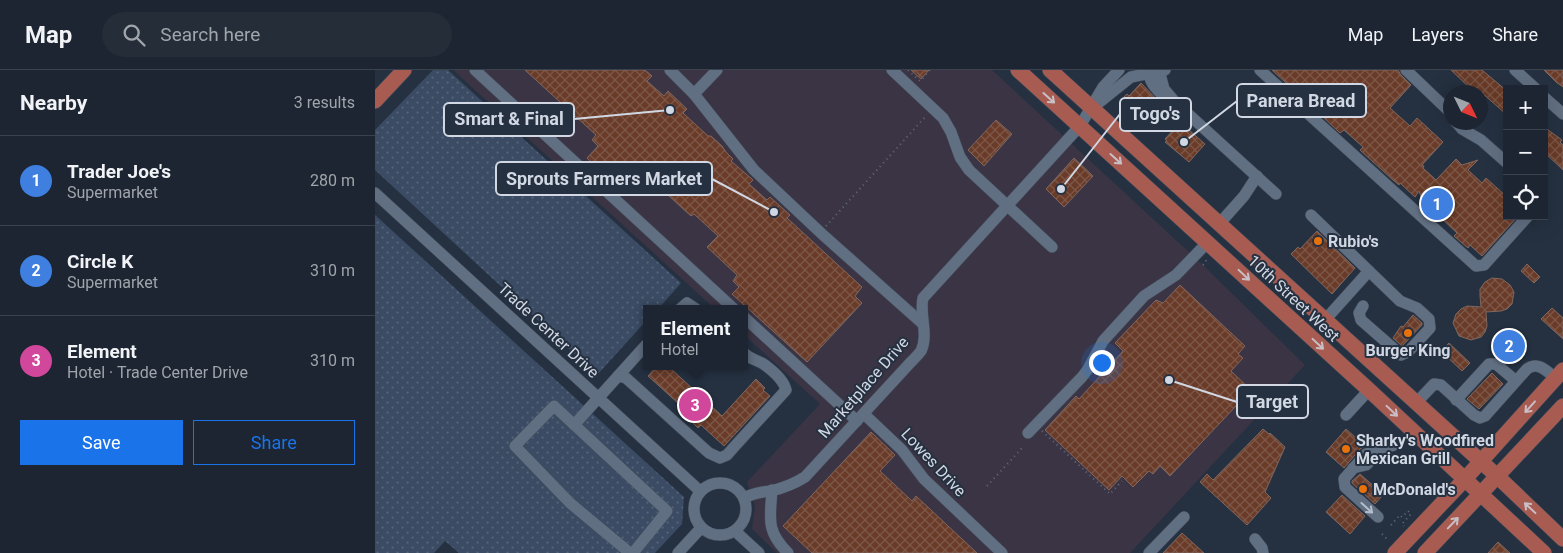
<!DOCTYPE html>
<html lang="en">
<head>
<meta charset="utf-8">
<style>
  body { margin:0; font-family:Roboto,sans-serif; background:#252d39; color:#f1f3f6 }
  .controls { position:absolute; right:15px; top:15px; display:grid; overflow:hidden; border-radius:0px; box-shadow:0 5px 20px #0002 }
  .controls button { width:45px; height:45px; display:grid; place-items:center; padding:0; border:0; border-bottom:1px solid #3a424d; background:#1c2531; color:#f1f3f6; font:25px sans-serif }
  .compass { position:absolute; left:1068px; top:15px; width:45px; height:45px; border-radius:50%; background:#1c2531; box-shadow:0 5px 20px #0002; rotate:133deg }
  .you { position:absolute; left:726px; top:292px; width:18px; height:18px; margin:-12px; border:4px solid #fff; border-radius:50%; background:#1a73e8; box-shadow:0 0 0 8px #1a73e833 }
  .badge { display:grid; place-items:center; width:32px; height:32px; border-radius:50%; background:#1a73e8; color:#fff; font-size:16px; font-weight:700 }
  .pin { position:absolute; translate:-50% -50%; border:2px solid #fff; box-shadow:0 1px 5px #0006 }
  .popup { position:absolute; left:268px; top:235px; width:105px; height:65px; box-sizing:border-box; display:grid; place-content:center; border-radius:0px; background:#1c2531; filter:drop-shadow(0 1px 4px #0005); font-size:16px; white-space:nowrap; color:#a0a5ab }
  .popup b { font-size:19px; color:#f1f3f6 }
  .popup::after { content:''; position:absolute; left:50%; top:100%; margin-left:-10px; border:10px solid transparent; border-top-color:#1c2531 }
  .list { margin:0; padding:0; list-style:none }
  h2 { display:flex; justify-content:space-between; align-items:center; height:65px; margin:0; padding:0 20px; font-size:21px }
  h2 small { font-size:16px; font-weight:400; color:#a0a5ab }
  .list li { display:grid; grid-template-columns:32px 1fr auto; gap:15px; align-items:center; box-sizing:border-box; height:90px; padding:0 20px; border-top:1px solid #3a424d }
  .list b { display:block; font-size:19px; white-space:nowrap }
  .list p { margin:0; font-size:16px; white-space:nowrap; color:#a0a5ab }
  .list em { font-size:16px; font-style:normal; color:#a0a5ab }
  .actions { display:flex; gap:10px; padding:15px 20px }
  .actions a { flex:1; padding:11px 0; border:1px solid #1a73e8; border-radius:0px; text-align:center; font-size:18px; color:#1a73e8 }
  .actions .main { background:#1a73e8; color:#fff }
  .icon { flex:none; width:28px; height:28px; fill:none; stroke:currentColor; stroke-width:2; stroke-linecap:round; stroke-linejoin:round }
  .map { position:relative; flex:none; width:1188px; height:483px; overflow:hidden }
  header { display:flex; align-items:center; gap:30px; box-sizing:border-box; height:70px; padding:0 25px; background:#1c2531; border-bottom:1px solid #3a424d }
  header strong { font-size:24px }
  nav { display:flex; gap:28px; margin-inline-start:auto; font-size:18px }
  .search { width:350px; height:45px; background:#252d39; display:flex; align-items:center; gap:12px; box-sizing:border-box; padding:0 18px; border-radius:28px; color:#a0a5ab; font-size:19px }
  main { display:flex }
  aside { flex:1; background:#1c2531 }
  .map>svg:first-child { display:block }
</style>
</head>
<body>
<header>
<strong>Map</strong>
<div class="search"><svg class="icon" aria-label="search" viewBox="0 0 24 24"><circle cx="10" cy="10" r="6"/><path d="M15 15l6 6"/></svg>Search here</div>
<nav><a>Map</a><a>Layers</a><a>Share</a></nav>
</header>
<main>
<aside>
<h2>Nearby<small>3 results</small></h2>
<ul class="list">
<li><span class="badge" style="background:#3f7fe0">1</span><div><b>Trader Joe's</b><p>Supermarket</p></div><em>280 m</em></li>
<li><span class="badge" style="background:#3f7fe0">2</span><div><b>Circle K</b><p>Supermarket</p></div><em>310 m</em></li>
<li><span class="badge" style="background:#d1479c">3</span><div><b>Element</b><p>Hotel · Trade Center Drive</p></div><em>310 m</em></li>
</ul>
<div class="actions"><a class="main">Save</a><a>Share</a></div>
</aside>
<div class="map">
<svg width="1188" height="483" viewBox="0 0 1188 483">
  <defs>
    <pattern id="grass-dots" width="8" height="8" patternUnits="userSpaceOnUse" patternTransform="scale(1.25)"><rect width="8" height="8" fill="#3a4b63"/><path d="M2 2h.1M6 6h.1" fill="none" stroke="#556479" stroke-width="1.8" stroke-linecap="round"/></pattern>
    <pattern id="building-cross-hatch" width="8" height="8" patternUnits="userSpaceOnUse" patternTransform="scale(1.25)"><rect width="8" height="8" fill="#693b28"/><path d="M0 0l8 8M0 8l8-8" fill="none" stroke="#7d5747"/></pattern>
  </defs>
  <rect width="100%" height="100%" fill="#253141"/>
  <path fill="#3b3444" d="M78 0H617L830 197 930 295 755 483H402L377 459 380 436 372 412 445 334 369 265V239H340Z"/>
  <g fill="url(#grass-dots)">
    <path d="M58 0H73L306 213 283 239H271V251L222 305 0 100V60Z"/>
    <path d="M0 145 309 427 307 454 280 483H84L70 471 59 483H0Z"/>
  </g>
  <g fill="url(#building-cross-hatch)" stroke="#7f675e">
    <path d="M150 0H270L277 6 272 11 289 26 293 21 312 39 308 43 333 66H336L347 76 351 82 358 89 356 91 378 110 374 114 392 130 395 127 415 145 412 148 487 217 480 226 487 233 432 292 357 224 364 217 358 211 362 205 332 177 343 166 319 144 316 146 272 106 253 126 212 88 223 76 217 70 221 65Z"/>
    <path d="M536 0H554L546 9Z"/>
    <path d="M897 0H1023L1026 5 1036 15 1015 38 1035 56 1042 48 1068 72 1047 95 1049 96 1048 98 1061 110 1081 89 1087 95 1103 90 1093 100 1107 113 1111 108 1132 127V146H1143L1107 186 1095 175 1093 178 1079 166 1082 163 1064 146 1056 144 1051 140 1044 121 1040 127 1025 113 1024 115 1018 110 985 80 988 77 969 60 965 63 946 45 950 42 926 21 923 24Z"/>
    <path d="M1076 0H1107L1132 21V26L1128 30 1132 34V45L1106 22H1099Z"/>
    <path d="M1169 0H1188V17L1181 12Z"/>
    <path d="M766 13 784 32 768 50 746 30 752 24 754 26Z"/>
    <path d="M621 50 637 64 609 96 593 80Z"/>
    <path d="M809 52 816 58 814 60 830 74 814 92 790 72 792 71 790 69 800 58 802 60Z"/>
    <path d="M1169 57 1187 70 1185 72 1188 75V100L1169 82Z"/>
    <path d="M699 88 718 106 689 137 671 119Z"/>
    <path d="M942 161 980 198 957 224 916 184 923 177 925 179Z"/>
    <path d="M1152 194 1165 207 1159 213 1146 201Z"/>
    <path d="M1117 208 1127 209 1135 215 1139 222 1137 234 1132 239 1126 241 1111 242 1112 256 1110 262 1106 267 1096 270 1084 266 1078 253 1081 244 1086 239 1092 236 1106 237 1105 226V219L1110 212Z"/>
    <path d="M805 215 870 276 863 284 868 288 856 301 876 320 795 406 785 396 778 404 774 401 758 417 747 406 734 420 670 360 701 326 704 329 748 281 740 273 781 230 788 233Z"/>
    <path d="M1177 238 1188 248V269L1166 249Z"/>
    <path d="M1038 245 1047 253V255L1027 276 1018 268 1026 256 1028 257Z"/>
    <path d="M1130 262H1136L1150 275 1138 289H1130L1117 276Z"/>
    <path d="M1074 273 1095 293 1087 301 1066 281Z"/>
    <path d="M282 296H293L347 346 381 309 390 318 388 320 395 326 349 376 326 355 323 358 311 346 314 343 273 306Z"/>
    <path d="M1117 303 1128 314 1104 339 1092 329Z"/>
    <path d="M888 359 894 364 895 363 910 377 890 422 896 428 872 455 825 412 832 404 838 410Z"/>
    <path d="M971 359 990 376 985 379 969 398 951 382Z"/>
    <path d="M496 362 520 385 505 401 537 431 541 426 602 483H437L408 456Z"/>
    <path d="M985 404 1001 418V420L1007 426 1000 434 977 413V411Z"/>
    <path d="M967 425 990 446 975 464 951 442Z"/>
    <path d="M807 463 829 483H788Z"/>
    <path d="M1123 472 1135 483H1113Z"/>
  </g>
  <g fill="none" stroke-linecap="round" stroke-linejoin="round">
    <g stroke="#444e5c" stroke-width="12">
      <g id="minor">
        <path d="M100 0 359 239"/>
        <path d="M295 0 319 24 379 100 447 164 548 254"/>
        <path d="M517 0 568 48 576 62 585 87 594 100 677 177"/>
        <path d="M774 0C773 11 781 20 790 27"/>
        <path d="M784 0 789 19 800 32 901 124"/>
        <path d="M885 0 1101 196 1109 195 1153 146"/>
        <path d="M1031 0 1076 43"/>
        <path d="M1140 0 1161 19"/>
        <path d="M319 24 342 0"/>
        <path d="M1169 27 1188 44"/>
        <path d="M721 35 756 7 790 0"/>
        <path d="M1081 52 1087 59 1106 70 1132 93"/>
        <path d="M0 123 325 421"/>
        <path d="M936 145 1025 231 1042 238 1054 249 1055 258 1033 282 1026 285 986 250 984 243 988 236"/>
        <path d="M844 154 869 126 882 106"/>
        <path d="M305 239 312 233 321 239"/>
        <path d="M369 247 482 351"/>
        <path d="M950 250 994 201"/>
        <path d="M243 306 251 308 334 383 345 388 352 385 359 377 411 320C409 311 398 301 390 295 383 290 376 290 369 283"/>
        <path d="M1081 330 1114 294H1121L1141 311"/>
        <path d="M1041 333 1059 314 1066 315 1099 345 1105 348 1110 346 1152 299C1163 291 1171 301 1181 308"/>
        <path d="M489 344 527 380 549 409 627 483"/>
        <path d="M971 345 994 320"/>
        <path d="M199 355 271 275"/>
        <path d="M653 363 707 307 713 299 728 271 769 226 801 205 833 172"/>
        <path d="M978 398 991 395 1006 381"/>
        <circle cx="345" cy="439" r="26"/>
        <path d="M397 420C395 449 391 461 413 483"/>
        <path d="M369 428C378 423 386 422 396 421 408 418 419 414 430 407L535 293C539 289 543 285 546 281 554 265 544 244 548 228L705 56 728 17 744 0"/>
        <path d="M1003 447 970 417 969 409 991 384 1019 375"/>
        <path d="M360 461 384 483"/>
        <path d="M880 469 887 478 888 483"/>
        <path d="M255 483 195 433 140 376 179 336 292 441 258 483"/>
        <path d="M303 483 326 458"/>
        <path d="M774 483 809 447"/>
      </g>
    </g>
    <g stroke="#444e5c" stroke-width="16">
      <g id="major">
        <path d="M643 0 994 320 1169 483"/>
        <path d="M675 0 1122 406 1188 469"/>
        <path d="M0 31 29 0"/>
        <path d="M1020 483 1090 409 1188 300"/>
        <path d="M1050 483 1188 336"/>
      </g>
    </g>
    <g stroke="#616b79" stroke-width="2" stroke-dasharray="1 4" stroke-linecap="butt">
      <path d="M533 0 545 11 555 0"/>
      <path d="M451 156 552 45"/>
      <path d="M828 195 831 192V189"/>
      <path d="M667 361 735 424 747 411"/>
      <path d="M612 416 648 377"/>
      <path d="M1016 455 1025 445 1027 447 1033 441 1036 444 1027 454 1029 456"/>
      <path d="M1007 464 1013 470"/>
    </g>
    <use href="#minor" stroke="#616f82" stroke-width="11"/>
    <use href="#major" stroke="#a85c51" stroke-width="15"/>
  </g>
  <defs><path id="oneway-shaft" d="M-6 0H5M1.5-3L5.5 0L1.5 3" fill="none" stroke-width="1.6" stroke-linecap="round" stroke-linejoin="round" transform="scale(1.25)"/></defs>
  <g stroke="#c9bfc6">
    <use href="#oneway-shaft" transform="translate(674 28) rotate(42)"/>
    <use href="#oneway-shaft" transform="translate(741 89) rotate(42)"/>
    <use href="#oneway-shaft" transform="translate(869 205) rotate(43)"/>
    <use href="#oneway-shaft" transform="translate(943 274) rotate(43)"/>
    <use href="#oneway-shaft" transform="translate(1155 337) rotate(132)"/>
    <use href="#oneway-shaft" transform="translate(1017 341) rotate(43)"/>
    <use href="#oneway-shaft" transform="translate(1155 438) rotate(-137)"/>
    <use href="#oneway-shaft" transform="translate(1078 453) rotate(-46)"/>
  </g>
  <use stroke="#b5becb" href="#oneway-shaft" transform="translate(992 438) rotate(42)"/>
  <g fill="#e8710a" stroke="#253141" stroke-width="2">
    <circle cx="943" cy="171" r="5"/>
    <circle cx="1033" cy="263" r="5"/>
    <circle cx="971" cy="379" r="5"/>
    <circle cx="988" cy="419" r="5"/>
  </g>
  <g text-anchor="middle" stroke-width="4" stroke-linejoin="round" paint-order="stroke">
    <g font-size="16" font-weight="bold" fill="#d1d8e3" stroke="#253141" text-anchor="start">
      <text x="953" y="177">Rubio's</text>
      <text x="1033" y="286" text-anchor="middle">Burger King</text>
      <text x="981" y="376">Sharky's Woodfired<tspan x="981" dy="18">Mexican Grill</tspan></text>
      <text x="998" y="425">McDonald's</text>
    </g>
    <g font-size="16" fill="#d1d8e3" stroke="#253141">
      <text transform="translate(919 228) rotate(43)" y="6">10th Street West</text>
      <text transform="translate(174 260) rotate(43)" y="6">Trade Center Drive</text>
      <text transform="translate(488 317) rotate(-49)" y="6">Marketplace Drive</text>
      <text transform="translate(559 392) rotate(47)" y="6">Lowes Drive</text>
    </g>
  </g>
  <path fill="none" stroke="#d1d8e3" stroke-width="2" d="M809 72L862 31M686 119L745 44M295 40L199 49M399 142L337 109M794 310L862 332"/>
  <g fill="#d1d8e3" stroke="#253141" stroke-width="2">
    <circle cx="809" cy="72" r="5"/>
    <circle cx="686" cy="119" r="5"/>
    <circle cx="295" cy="40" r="5"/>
    <circle cx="399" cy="142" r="5"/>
    <circle cx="794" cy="310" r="5"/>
  </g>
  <g fill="#253141" stroke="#d1d8e3" stroke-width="2">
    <rect x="862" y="14" width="129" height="33" rx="5"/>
    <rect x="745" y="28" width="71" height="33" rx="5"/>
    <rect x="69" y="33" width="130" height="33" rx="5"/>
    <rect x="121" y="92" width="216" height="33" rx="5"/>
    <rect x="862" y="315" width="71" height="33" rx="5"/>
  </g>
  <g font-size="18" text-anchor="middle" font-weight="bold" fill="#d1d8e3">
    <text x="926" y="37">Panera Bread</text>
    <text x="780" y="50">Togo's</text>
    <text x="134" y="55">Smart &amp; Final</text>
    <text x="229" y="115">Sprouts Farmers Market</text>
    <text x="897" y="338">Target</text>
  </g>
</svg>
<div class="controls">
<button>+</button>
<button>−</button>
<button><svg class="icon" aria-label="locate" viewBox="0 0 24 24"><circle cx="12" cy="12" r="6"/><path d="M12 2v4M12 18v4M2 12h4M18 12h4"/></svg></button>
</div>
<svg class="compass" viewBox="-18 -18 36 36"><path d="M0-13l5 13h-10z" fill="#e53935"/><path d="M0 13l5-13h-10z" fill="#a0a5ab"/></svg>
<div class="you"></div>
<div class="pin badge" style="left:1062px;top:134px;background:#3f7fe0">1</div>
<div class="pin badge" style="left:1134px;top:276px;background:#3f7fe0">2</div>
<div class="pin badge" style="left:320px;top:335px;background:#d1479c">3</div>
<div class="popup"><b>Element</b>Hotel</div>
</div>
</main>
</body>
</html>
